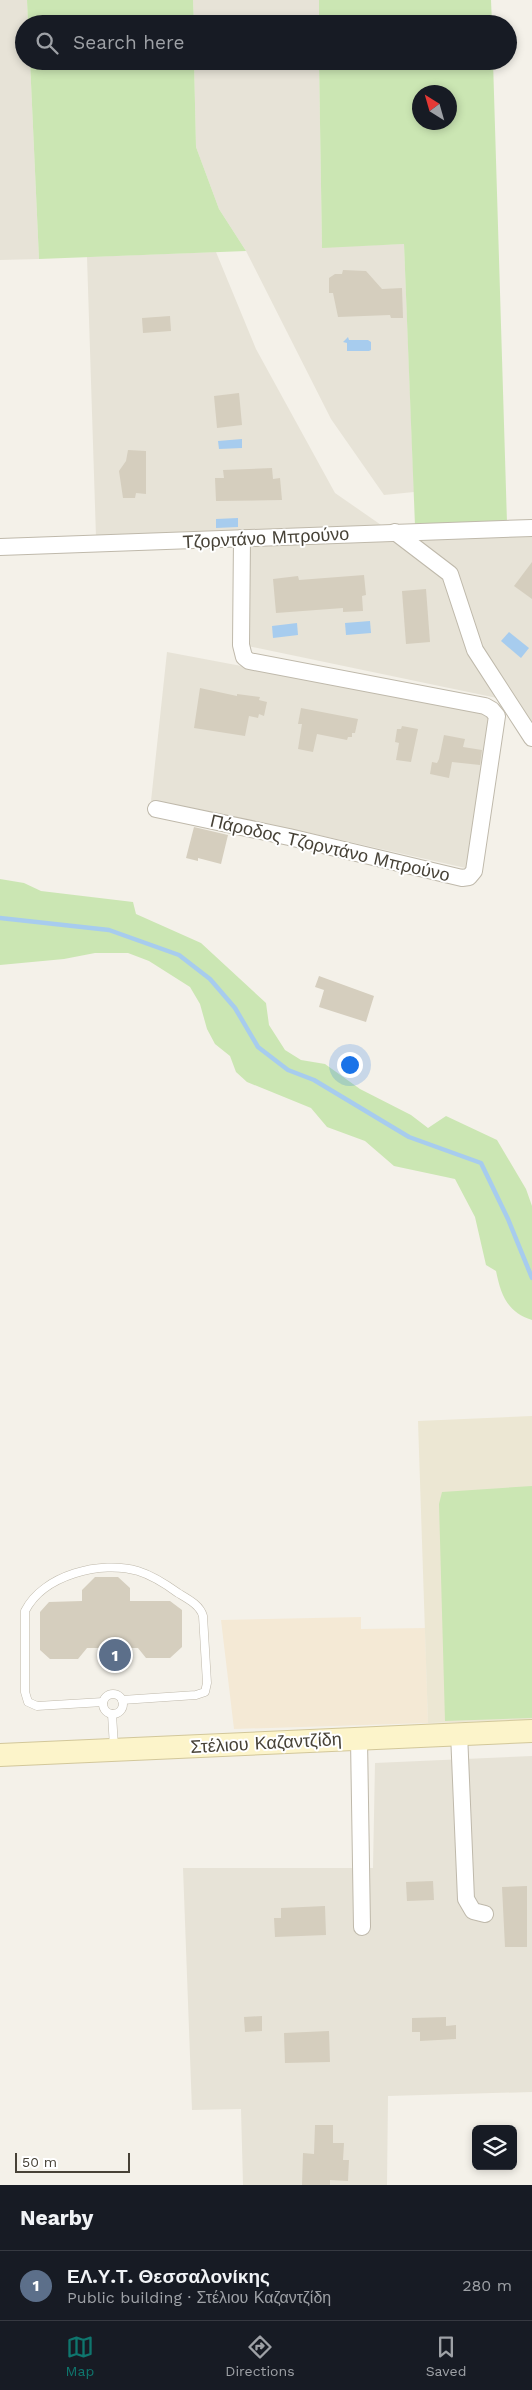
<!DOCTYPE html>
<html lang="en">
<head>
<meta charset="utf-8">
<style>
  body { margin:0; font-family:"Work Sans",sans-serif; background:#20242c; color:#f1f3f6 }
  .controls { position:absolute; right:15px; bottom:15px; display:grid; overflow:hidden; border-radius:8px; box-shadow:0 2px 8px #0003 }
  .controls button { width:45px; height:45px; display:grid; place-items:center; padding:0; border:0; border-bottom:1px solid #363941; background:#171b24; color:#f1f3f6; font:25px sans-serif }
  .compass { position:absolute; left:412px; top:85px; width:45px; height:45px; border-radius:50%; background:#171b24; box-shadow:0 2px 8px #0003; rotate:323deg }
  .scale { position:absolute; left:15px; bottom:12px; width:115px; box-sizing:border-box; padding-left:5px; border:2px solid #474237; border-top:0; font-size:14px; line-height:18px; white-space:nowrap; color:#474237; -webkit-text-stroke:4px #fff; paint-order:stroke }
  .you { position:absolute; left:349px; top:1064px; width:18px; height:18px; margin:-12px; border:4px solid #fff; border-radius:50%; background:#1a73e8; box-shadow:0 0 0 8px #1a73e833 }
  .badge { display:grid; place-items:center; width:32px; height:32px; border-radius:50%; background:#0f766e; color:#fff; font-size:16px; font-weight:700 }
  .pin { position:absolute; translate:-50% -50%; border:2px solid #fff; box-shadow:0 1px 5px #0006 }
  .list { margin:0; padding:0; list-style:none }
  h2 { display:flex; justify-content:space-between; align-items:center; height:65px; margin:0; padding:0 20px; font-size:21px }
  h2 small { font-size:16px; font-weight:400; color:#9ea1a6 }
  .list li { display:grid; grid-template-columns:32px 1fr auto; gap:15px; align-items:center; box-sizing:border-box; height:70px; padding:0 20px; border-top:1px solid #363941 }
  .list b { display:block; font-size:19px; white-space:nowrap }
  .list p { margin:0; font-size:16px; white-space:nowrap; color:#9ea1a6 }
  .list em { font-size:16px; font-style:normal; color:#9ea1a6 }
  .icon { flex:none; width:28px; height:28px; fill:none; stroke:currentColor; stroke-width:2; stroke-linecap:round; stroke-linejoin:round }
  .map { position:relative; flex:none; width:532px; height:2185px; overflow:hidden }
  .search { position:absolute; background:#171b24; box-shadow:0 2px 8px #0003; left:15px; right:15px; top:15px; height:55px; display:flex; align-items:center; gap:12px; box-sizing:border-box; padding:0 18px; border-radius:28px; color:#9ea1a6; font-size:19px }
  .sheet { height:135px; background:#171b24 }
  nav { display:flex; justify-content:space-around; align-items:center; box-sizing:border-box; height:70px; border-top:1px solid #363941; background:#171b24; font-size:14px; color:#9ea1a6 }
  nav a { display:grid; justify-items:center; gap:2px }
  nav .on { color:#0f766e }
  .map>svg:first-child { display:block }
</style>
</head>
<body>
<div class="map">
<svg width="532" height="2185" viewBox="0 0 532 2185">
  <rect width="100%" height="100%" fill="#f4f1e9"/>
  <g fill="#e7e3d7">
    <path d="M0 0H27L28 24H24V61H30L39 259 0 260Z"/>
    <path d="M193 0H319V24H194Z"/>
    <path d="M194 61H319L322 247 404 244 414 492 384 495 331 419 246 251 219 209 196 147Z"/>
    <path d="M216 252 256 349 335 493 384 527 96 537 87 257Z"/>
    <path d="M532 536V730L481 651 455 568 414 539Z"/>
    <path d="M394 540 446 579 497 698 248 646V546Z"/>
    <path d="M167 652 490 713 470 869 310 833 151 801Z"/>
    <path d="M532 1756V2092L388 2096 387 2185H243L241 2109 192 2110 183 1868H373L375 1763Z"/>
  </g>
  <path fill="#f4e9d5" d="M361 1617V1629L425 1628 428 1723 234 1729 221 1620Z"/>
  <path fill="#ece7d3" d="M532 1416V1720L428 1723 418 1421Z"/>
  <g fill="#cbe6b3" fill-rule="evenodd">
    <path d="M27 0H193L194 24H28Z"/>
    <path d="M319 0H491L492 24H319Z"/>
    <path d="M30 61H194L196 147 219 209 246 251 39 259Z"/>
    <path d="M319 61H493L507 523 415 526 404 244 322 248ZM420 92H450V122H420Z"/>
    <path d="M0 879 24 883 41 891 133 902 136 914 201 943 266 1003 269 1025 285 1050 301 1060 325 1064 360 1089 411 1115 428 1128 446 1116 497 1140 526 1189 532 1206V1320C507 1312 501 1295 496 1271L486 1265 475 1217 455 1179 394 1166 365 1141 327 1127 311 1108 247 1082 236 1072 230 1056 215 1044 207 1029 200 1004 190 987 149 961 128 953H95L64 959 0 965Z"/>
    <path d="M532 1486V1718L445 1721 439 1504 442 1492Z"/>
  </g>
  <g fill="#a7ccee">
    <path d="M348 337 349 340H368L371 342V350L369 351H347V343L343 342Z"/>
    <path d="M242 439V448L219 449 218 441Z"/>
    <path d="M238 518V527L216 528V519Z"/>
    <path d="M370 621 371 633 346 635 345 623Z"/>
    <path d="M297 623 298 635 273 638 272 626Z"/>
    <path d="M509 632 529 648 521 658 501 641Z"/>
  </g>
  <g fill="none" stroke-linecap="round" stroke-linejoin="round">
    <path stroke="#a7ccee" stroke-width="4.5" d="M0 918 109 930 179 955 210 979 235 1008 258 1047 288 1070 314 1080 409 1137 481 1163 508 1219 532 1278"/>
  </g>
  <g fill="#d5cebe">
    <path d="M343 270 366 271 382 289 402 288 403 318H391L390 315 338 317 333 293H329V278L335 274H342Z"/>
    <path d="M170 316 171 331 143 333 142 318Z"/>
    <path d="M239 393 242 425 217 428 214 396Z"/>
    <path d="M128 450 146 451V494L136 493 135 498H123L119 471 126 461Z"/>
    <path d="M272 468 273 479 280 478 282 500 216 501 215 478H224L223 470Z"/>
    <path d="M532 562V599L514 586Z"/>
    <path d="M364 575 366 595 362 596 363 611 343 612V608L276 613 273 579 298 576 299 580Z"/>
    <path d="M426 589 430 642 406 644 402 591Z"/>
    <path d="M200 688 237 696V694L260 697 259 700 267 702 264 716 259 714 258 718 249 716 245 736 194 728Z"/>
    <path d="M301 708 358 719 355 733H352V737H348L347 740 317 734 313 752 298 749 302 724H298Z"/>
    <path d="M402 726 418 729 411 762 396 760 399 743 395 742 397 729H401Z"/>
    <path d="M444 735 465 739 463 747 482 750 480 765 452 762 449 778 430 774 432 762 437 763 439 759Z"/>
    <path d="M194 827 228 835 221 864 198 858V861L186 858Z"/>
    <path d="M319 976 374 996 366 1022 319 1007 324 990 315 987Z"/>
    <path d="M95 1577H118L130 1588V1601H170L182 1610V1647L170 1658H146L138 1648H87L78 1659H50L40 1650V1612L49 1602 82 1601V1590Z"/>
    <path d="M433 1881 434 1900 407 1901 406 1882Z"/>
    <path d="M527 1886V1947H505L502 1887Z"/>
    <path d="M325 1906 326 1935 275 1937 274 1918H281V1908Z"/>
    <path d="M262 2016V2031L245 2032 244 2017Z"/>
    <path d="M446 2017V2026L456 2025V2039L420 2041V2032H412V2018Z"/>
    <path d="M329 2031 330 2062 285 2063 284 2033Z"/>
    <path d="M315 2125H333V2143H344L343 2160H349L348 2181 330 2180V2185H302L303 2153 314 2154Z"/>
  </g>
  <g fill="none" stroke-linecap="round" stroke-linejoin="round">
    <g stroke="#bfb9ab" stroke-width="9">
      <g id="service">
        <circle cx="113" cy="1704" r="10"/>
        <path d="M103 1702 37 1706 28 1702 25 1692V1611C43 1575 101 1560 138 1571 151 1575 167 1585 178 1593 188 1599 200 1605 203 1616L207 1683 205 1692 196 1695 122 1700"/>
        <path d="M112 1714 114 1747"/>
      </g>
    </g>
    <g stroke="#bfb9ab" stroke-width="18">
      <g id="minor">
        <path d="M395 532 450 574 475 650 532 738"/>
        <path d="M0 547 532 528"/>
        <path d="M156 809 289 837 462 878 469 877 474 871 497 716 492 710 485 706 249 661 244 657 241 645 242 538"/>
        <path d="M459 1733 466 1899 473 1911 485 1914"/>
        <path d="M359 1739 362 1927"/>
      </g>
    </g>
    <g stroke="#d2c79a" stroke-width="24">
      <path id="secondary" d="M0 1755 532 1731"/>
    </g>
    <use href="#service" stroke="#fff" stroke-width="8"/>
    <use href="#minor" stroke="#fff" stroke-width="16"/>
    <use href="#secondary" stroke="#fcf4ca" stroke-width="22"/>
  </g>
  <g text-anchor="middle" stroke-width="4" stroke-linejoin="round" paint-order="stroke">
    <g font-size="18" fill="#474237" stroke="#fff">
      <text transform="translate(266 538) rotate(-3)" y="6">Τζορντάνο Μπρούνο</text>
      <text transform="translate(330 848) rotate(13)" y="6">Πάροδος Τζορντάνο Μπρούνο</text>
      <text transform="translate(266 1743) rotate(-3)" y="6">Στέλιου Καζαντζίδη</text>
    </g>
  </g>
</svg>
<div class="controls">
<button><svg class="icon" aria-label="layers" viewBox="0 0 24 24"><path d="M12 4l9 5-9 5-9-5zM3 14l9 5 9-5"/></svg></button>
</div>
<svg class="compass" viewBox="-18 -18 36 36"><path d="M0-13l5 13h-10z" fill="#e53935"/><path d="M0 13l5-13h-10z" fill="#9ea1a6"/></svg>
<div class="scale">50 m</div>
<div class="you"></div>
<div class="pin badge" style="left:115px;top:1655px;background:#5c6f8a">1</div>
<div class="search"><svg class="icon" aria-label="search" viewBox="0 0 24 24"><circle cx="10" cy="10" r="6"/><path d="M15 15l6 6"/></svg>Search here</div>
</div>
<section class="sheet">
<h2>Nearby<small></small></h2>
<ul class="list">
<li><span class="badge" style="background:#5c6f8a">1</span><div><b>ΕΛ.Υ.Τ. Θεσσαλονίκης</b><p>Public building · Στέλιου Καζαντζίδη</p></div><em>280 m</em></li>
</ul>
</section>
<nav>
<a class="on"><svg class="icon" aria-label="map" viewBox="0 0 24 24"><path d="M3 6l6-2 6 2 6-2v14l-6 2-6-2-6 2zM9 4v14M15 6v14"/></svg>Map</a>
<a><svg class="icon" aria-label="directions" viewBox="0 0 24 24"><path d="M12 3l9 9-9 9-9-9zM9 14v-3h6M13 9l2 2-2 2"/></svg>Directions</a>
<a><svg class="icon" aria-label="saved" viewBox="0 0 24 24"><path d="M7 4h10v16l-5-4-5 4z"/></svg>Saved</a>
</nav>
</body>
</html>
